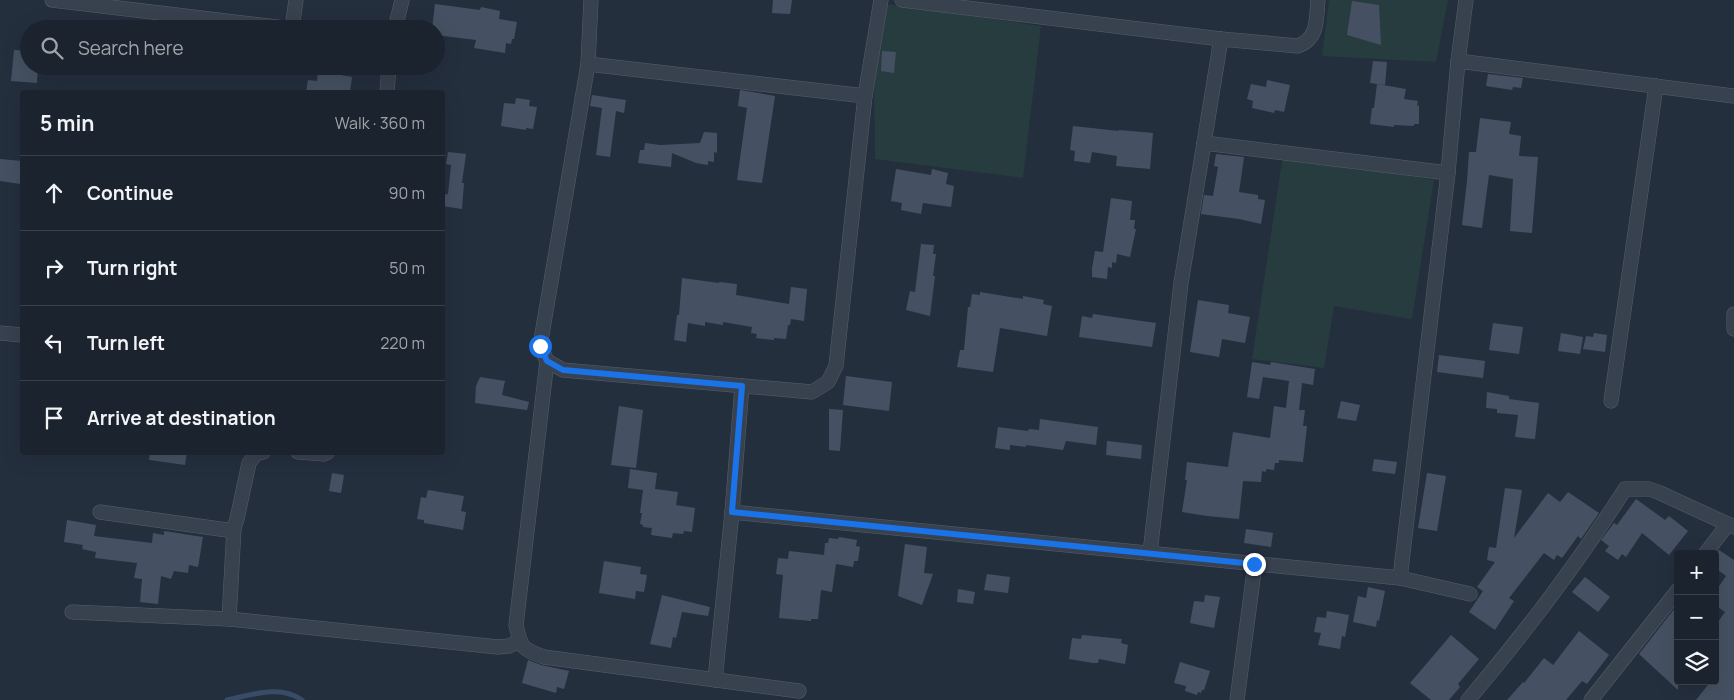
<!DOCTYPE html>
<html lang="en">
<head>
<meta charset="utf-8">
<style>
  body { margin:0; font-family:Manrope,sans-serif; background:#282f3a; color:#f1f3f6 }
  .controls { position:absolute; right:15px; bottom:15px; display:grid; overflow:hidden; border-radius:5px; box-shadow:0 5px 20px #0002 }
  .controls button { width:45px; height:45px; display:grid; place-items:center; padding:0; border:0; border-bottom:1px solid #39404a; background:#1b232e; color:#f1f3f6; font:25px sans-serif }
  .stop { position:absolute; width:15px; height:15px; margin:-11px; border:4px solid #1a73e8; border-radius:50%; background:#fff }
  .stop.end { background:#1a73e8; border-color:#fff; box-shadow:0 1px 5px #0008 }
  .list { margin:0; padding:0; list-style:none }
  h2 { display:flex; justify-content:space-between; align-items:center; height:65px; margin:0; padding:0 20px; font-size:21px }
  h2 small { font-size:16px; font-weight:400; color:#a0a4aa }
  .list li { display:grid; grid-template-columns:32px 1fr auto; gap:15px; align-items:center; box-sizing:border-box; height:75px; padding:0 20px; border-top:1px solid #39404a }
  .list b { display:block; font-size:19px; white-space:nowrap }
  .list em { font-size:16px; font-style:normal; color:#a0a4aa }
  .icon { flex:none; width:28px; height:28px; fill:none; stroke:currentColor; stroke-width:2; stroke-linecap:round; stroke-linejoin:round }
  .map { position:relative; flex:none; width:1734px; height:700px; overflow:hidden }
  .search { position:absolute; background:#1b232e; box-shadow:0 5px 20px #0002; left:20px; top:20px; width:425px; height:55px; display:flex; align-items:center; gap:12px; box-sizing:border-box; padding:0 18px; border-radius:28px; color:#a0a4aa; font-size:19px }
  .panel { position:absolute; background:#1b232e; box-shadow:0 5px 20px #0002; left:20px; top:90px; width:425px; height:365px; border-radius:5px }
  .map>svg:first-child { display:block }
</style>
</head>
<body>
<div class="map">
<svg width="1734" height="700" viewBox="0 0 1734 700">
  <rect width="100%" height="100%" fill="#242f3e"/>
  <g fill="#263c3f">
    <path d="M1329 0H1448L1436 62 1322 56Z"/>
    <path d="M887 4 1041 26 1023 178 875 159 874 80Z"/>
    <path d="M1283 155 1434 180 1412 319 1334 306 1324 368 1252 359Z"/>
  </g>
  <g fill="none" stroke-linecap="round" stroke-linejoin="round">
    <path stroke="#394c67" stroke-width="5" d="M227 700C251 695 280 684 302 700"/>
  </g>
  <g fill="#455162">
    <path d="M773 0H792L790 14 772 13Z"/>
    <path d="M1352 1 1379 5 1381 45 1347 35Z"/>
    <path d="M435 4 480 10 481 7 500 11 499 19 517 22 514 39H512L511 44 506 43 505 53 474 48 476 40 436 35V29H432Z"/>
    <path d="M14 50 29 51V66H38L37 83 11 81Z"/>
    <path d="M882 51 896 52 894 73 881 71Z"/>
    <path d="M1373 61 1387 62 1385 85 1370 83Z"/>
    <path d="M318 66H342L341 75 352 77 350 92H306L308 80 317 81Z"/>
    <path d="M1488 74 1523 78 1521 88 1513 87 1512 90 1486 86Z"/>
    <path d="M1267 80 1290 85 1284 112 1275 110 1274 113 1252 108 1253 101 1247 99 1251 84 1266 87Z"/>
    <path d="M1377 84 1406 89 1404 99 1418 101 1417 105 1419 106V124H1414V126L1394 125V127L1370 124 1372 108H1374Z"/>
    <path d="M740 90 775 96 762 183 737 180 747 108 738 106Z"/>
    <path d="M592 95 626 100 624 113 616 111 610 157 596 155 602 108 590 106Z"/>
    <path d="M516 98 530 100 529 106 537 107 533 129 526 128V130L501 126 504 103 515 104Z"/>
    <path d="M1480 118 1511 122 1509 134 1521 136 1519 156 1538 157 1532 233 1510 231 1513 179 1489 175 1482 228 1462 225 1467 181 1469 152H1476Z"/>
    <path d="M1073 126 1119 131V130L1153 133 1150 169 1116 166 1117 156 1092 152 1090 163 1074 161 1075 151 1070 150Z"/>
    <path d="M704 132 717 133V153L714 152V162L708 161V165L696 163 672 153 671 167 638 163 640 150H644L645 143 660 145 700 143Z"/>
    <path d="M448 152 466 154 462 183H464L462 209 442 206V195L448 194 451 165 446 164Z"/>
    <path d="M1216 154 1244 157 1239 192 1258 195V199L1265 200 1261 224 1239 219 1201 214 1204 195 1213 196 1218 167 1214 166Z"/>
    <path d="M0 159 22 161 20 184 0 181Z"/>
    <path d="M896 169 931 175 932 169 948 173 946 184 954 186 951 207 923 203 921 214 901 210 902 203 891 201Z"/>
    <path d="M1111 198 1132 201 1130 220H1135L1134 229H1136L1130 257 1117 254 1116 263 1112 262V268L1108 267 1107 279 1092 277V268L1095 251 1103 252Z"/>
    <path d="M921 244 934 245 933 254H936L933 276H935L930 316 906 310 910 291 915 292Z"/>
    <path d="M682 278 719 283V282L737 284 736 295 789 304 791 287 807 289 804 321 791 319 790 325H788L786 339 774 338V340L756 338 757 334 751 333 752 327 723 322V325L705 322V326L688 323 686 342 674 340 677 315H679Z"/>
    <path d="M980 292 1023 299V296L1044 300 1043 304 1052 306 1047 336 1000 328 993 372 957 367 960 350H964L968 307H970L972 294 980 295Z"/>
    <path d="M1198 300 1229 305 1228 313 1250 317 1245 343 1222 339 1219 357 1190 352Z"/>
    <path d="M1093 314 1156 323 1152 347 1079 337 1082 316 1092 318Z"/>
    <path d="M1493 323 1523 327 1519 354 1489 350Z"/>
    <path d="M1561 333 1583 337 1580 354 1558 351Z"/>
    <path d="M1594 333 1607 335 1605 352 1583 349 1586 336 1593 337Z"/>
    <path d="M1439 355 1485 361 1483 378 1437 372Z"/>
    <path d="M1252 362 1270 365 1271 362 1315 369 1313 385 1302 383 1299 410H1305L1303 426H1307L1303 462 1279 460V463H1275L1274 470 1266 469V472L1262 471 1261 482 1243 481 1239 519 1207 516 1182 512 1187 480H1185L1187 462 1228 467 1233 432 1270 438 1274 406 1286 408 1289 381 1263 377 1259 399 1247 397Z"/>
    <path d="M846 376 892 382 889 411 843 405Z"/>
    <path d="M480 377 505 381 502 395 529 402 527 410 475 403 476 386Z"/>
    <path d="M1487 392 1509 396V399L1539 403 1535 439 1515 437 1518 415 1497 413V409L1486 408Z"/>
    <path d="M1341 401 1360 405 1356 421 1337 418Z"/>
    <path d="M619 406 643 410 636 468 611 465Z"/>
    <path d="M829 409 843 410 840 451 829 450Z"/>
    <path d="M1040 419 1098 427 1096 445 1066 441 1063 450 1026 445V447L1010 445V450L995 448 998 427 1028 431 1029 429 1039 430Z"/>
    <path d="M1107 441 1142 445 1141 459 1106 455Z"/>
    <path d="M150 452H187L185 465 149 460Z"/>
    <path d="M1374 459 1397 462 1395 474 1372 471Z"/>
    <path d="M630 469 657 473 655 489 678 492 676 505 695 508 692 532 684 531 683 534 673 533 672 538 651 535 652 528 643 527V525L640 524 642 513H640L643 490 628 488Z"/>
    <path d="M332 473 344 475 341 493 329 491Z"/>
    <path d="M1427 473 1446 476 1437 531 1418 528Z"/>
    <path d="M1505 488 1522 490 1514 538 1548 493 1560 502 1568 492 1599 513 1583 536 1581 539 1578 536 1562 558 1557 555 1554 560 1544 553 1509 598 1514 601 1495 630 1469 612 1483 591 1477 587 1495 562 1487 560 1489 547 1496 548Z"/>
    <path d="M428 490 464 496 461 511 466 512 463 530 424 523V520L417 519 421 497 426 498Z"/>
    <path d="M1636 499 1665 520 1669 516 1688 531 1669 555 1642 533 1626 557 1622 554 1618 560 1605 551 1609 546 1601 540 1614 523 1617 525Z"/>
    <path d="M67 520 96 525 94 536 152 543 153 533 164 535V531L203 537 198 567 189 565 188 573 174 571 171 579 161 576 158 604 140 602 142 579 134 578 137 563 95 558 96 552 82 549 83 545 64 542Z"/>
    <path d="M1246 529 1273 533 1271 547 1244 543Z"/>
    <path d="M839 537 857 540 856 546 860 547 858 561H854L853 567 836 564 832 592 821 590 818 619H811V621L779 618 783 575 776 574 778 558 788 559 789 551 824 555 825 543H828L829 538 838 539Z"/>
    <path d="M905 544 927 547 924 573 933 574 922 605 898 596Z"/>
    <path d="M1719 550 1734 560V700H1696L1711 681H1715V626L1725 612 1715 605V592L1726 576 1715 568V555Z"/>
    <path d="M604 561 641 567 640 574 647 575 644 592 636 591 635 599 599 593Z"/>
    <path d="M987 574 1010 577 1008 593 984 590Z"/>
    <path d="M1585 577 1610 597 1598 612 1572 592Z"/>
    <path d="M1368 587 1385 591 1379 621 1377 620 1376 627 1353 622 1358 596 1366 598Z"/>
    <path d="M958 589 975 592 973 604 957 602Z"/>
    <path d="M662 595 710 607 708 616 682 612 676 638 673 637 671 648 650 644Z"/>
    <path d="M1205 595 1220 597 1214 628 1190 623 1194 601 1204 602Z"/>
    <path d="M1678 604V690L1639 654Z"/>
    <path d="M1327 611 1349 615 1345 637 1342 636 1340 649 1318 645 1321 633 1314 632 1317 617 1326 618Z"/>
    <path d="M1579 631 1609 655 1587 684 1582 681 1566 700H1507L1523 682 1524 683 1544 658 1553 665Z"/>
    <path d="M1082 635 1122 639 1121 643 1128 645 1125 664 1099 659 1098 663H1093L1069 659 1072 638 1081 639Z"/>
    <path d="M1451 635 1479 659 1458 684 1460 687 1449 700H1431L1410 683Z"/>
    <path d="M528 660 541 665 569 671 564 689 557 687 556 693 522 683Z"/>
    <path d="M1180 662 1210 671 1204 690H1202L1201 693 1198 692 1197 695 1185 691 1186 686 1174 683Z"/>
  </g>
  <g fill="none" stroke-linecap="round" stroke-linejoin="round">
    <g stroke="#565f6c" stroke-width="15">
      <g id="minor">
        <path d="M52 0 294 29"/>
        <path d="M591 0 588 64 865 96 881 0"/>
        <path d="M902 0 1221 39 1298 46C1319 38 1316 19 1318 0"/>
        <path d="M292 28 296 0"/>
        <path d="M395 29 402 0"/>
        <path d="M1221 39 1204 143 1448 173 1458 61 1466 0"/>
        <path d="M1458 61 1734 96"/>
        <path d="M588 64 540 346 547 361 563 370 812 392 828 382 836 366 865 96"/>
        <path d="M387 92 389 66"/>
        <path d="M1734 314V329"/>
        <path d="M0 333 22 335"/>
        <path d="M547 361 516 625C521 648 522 649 544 657L799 691"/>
        <path d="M1611 401 1656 86"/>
        <path d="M298 452 324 454 328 452"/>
        <path d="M100 512 227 530 234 528 237 519 249 463 256 454 263 452"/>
        <path d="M732 512 1400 578 1470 594"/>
        <path d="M1150 553 1181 283 1204 143"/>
        <path d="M1705 554 1728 524"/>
        <path d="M1400 578 1448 173"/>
        <path d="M72 612 229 619 498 647 509 646 520 641"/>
        <path d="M229 619 234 528"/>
        <path d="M715 680 732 512 742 386"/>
        <path d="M1237 700 1255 564"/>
        <path d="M1468 700C1525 633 1578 563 1625 489H1649L1658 492 1734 527"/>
        <path d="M1591 700 1678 590"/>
      </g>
    </g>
    <use href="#minor" stroke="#38414e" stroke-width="14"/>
  </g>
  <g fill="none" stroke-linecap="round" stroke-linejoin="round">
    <path stroke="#1a73e8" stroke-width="6" d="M540 346 547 361 563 370 742 386 732 512 1254 564"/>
  </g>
</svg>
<div class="controls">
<button>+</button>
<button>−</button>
<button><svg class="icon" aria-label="layers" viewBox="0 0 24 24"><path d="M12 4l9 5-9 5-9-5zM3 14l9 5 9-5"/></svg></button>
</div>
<div class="stop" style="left:540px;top:346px"></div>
<div class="stop end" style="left:1254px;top:564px"></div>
<div class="search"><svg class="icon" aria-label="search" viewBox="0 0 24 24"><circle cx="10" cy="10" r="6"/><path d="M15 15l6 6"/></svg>Search here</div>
<section class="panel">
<h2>5 min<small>Walk · 360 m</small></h2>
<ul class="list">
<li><svg class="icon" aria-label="ahead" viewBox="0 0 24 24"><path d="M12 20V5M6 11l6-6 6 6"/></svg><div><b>Continue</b></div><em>90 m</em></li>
<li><svg class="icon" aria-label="right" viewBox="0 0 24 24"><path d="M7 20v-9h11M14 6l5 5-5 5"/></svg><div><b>Turn right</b></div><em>50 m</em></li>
<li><svg class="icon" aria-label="left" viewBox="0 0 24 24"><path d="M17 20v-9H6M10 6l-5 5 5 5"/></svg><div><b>Turn left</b></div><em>220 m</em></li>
<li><svg class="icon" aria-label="arrive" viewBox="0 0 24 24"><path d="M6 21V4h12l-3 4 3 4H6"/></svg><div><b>Arrive at destination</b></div></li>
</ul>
</section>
</div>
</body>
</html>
